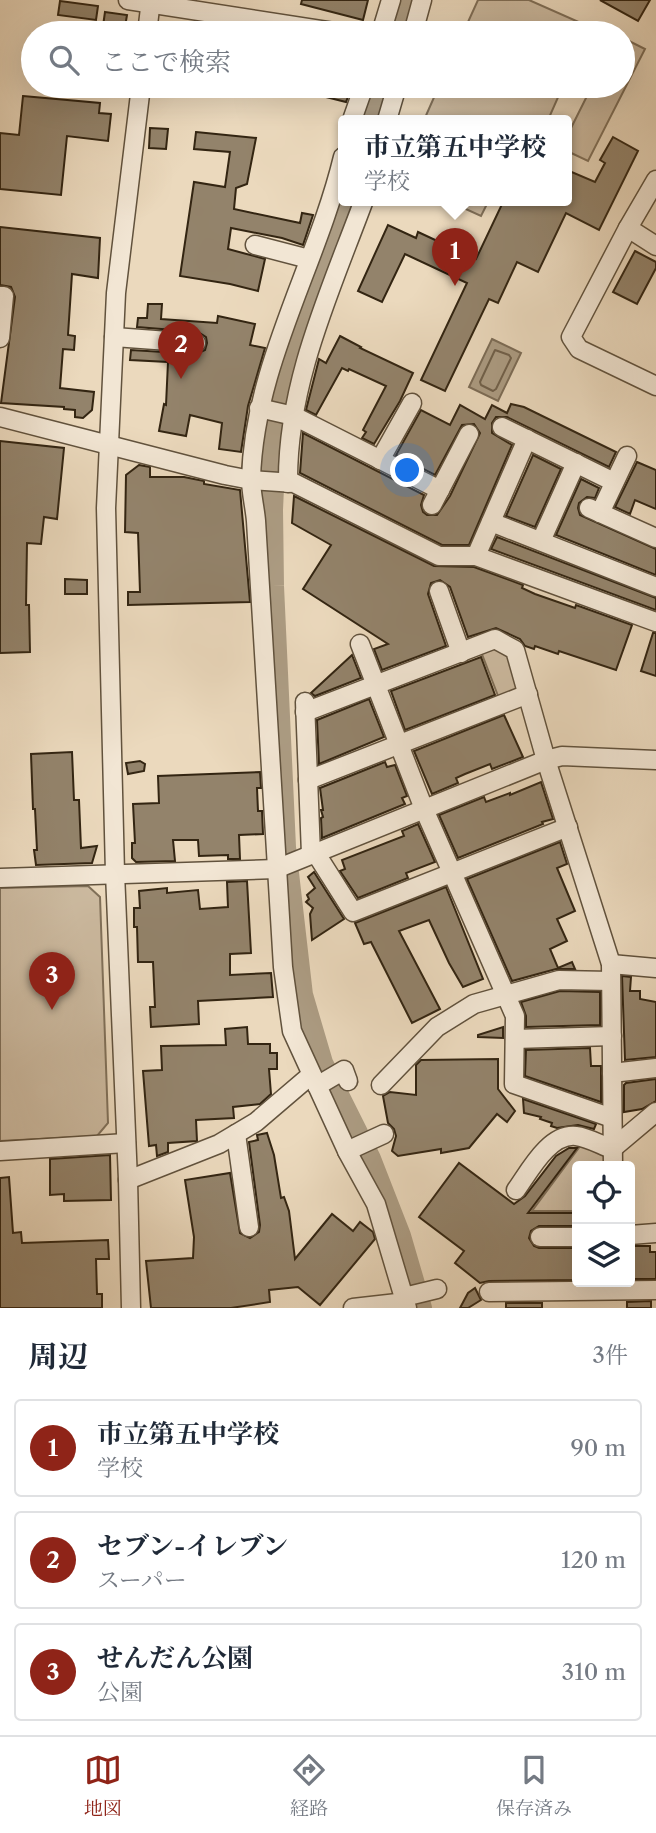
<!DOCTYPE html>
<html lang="ja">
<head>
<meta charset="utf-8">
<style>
  body { margin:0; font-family:"Libre Caslon Text","Noto Serif JP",serif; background:#f2f2f3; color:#1f2937 }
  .controls { position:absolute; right:21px; bottom:21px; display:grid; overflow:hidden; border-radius:7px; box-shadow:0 7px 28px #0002 }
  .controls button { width:63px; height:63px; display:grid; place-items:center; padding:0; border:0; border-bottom:2px solid #e0e1e3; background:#fff; color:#1f2937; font:35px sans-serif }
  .you { position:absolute; left:408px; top:471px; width:24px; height:24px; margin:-18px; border:5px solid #fff; border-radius:50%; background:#1a73e8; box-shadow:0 0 0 10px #1a73e833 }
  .badge { display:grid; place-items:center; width:46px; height:46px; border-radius:50%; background:#8f2418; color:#fff; font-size:23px; font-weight:700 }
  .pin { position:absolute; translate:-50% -58px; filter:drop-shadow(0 2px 4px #0008) }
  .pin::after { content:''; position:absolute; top:37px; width:24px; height:21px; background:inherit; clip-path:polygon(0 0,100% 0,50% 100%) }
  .popup { position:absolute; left:338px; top:115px; width:234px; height:91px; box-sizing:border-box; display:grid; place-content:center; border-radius:7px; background:#fff; filter:drop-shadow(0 2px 5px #0005); font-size:23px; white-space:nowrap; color:#747a83 }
  .popup b { font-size:26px; color:#1f2937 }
  .popup::after { content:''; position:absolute; left:50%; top:100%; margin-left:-14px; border:14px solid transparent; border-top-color:#fff }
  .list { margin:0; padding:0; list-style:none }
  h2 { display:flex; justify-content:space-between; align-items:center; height:91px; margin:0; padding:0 28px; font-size:30px }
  h2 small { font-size:23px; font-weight:400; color:#747a83 }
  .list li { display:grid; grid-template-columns:46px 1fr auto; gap:21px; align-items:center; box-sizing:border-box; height:98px; margin:0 14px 14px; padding:0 14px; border:2px solid #e0e1e3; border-radius:7px }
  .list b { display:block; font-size:26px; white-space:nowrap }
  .list p { margin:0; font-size:23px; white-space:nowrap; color:#747a83 }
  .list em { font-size:23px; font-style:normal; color:#747a83 }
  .icon { flex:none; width:38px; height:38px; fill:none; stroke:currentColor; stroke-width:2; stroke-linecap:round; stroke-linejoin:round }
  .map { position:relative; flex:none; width:656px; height:1308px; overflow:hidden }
  .search { position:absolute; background:#fff; box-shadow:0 7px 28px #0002; left:21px; right:21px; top:21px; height:77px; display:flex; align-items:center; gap:18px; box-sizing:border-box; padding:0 24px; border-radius:38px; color:#747a83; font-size:26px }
  .sheet { height:427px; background:#fff }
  nav { display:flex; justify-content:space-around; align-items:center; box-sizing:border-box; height:98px; border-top:2px solid #e0e1e3; background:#fff; font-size:19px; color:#747a83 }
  nav a { display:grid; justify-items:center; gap:4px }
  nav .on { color:#8f2418 }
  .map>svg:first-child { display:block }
</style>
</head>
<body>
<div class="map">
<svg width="656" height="1308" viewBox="0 0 656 1308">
  <rect width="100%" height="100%" fill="#ebd9bd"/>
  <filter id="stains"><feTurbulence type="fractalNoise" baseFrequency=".00286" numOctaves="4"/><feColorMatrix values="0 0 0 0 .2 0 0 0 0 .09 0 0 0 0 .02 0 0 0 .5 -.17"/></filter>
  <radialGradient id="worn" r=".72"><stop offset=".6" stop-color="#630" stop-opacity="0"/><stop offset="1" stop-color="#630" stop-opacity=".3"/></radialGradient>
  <g fill="#ccbaa0" stroke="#807059" stroke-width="2">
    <path d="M478 0H529L590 27 587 33H463Z"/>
    <path d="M623 38 645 49 588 161 567 151V136L592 86H623Z"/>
    <path d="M439 86H563L548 120H424Z"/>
    <path d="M446 200H489L481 216Z"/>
    <path d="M490 645 509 653 517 686 515 694 500 701 480 649Z"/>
    <path d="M88 886 100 897 108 1123 97 1136 0 1141V888Z"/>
    <path d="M581 1145 604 1154 605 1166H577V1211H532Z"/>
  </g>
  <path fill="#ac9c83" stroke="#7c6c56" stroke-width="2" d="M492 339 521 353 498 401 469 387Z"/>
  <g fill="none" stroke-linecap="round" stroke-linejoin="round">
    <path stroke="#70604a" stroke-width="2" d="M495 350 509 355 511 358 496 389 493 391 481 385 480 382Z"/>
    <g stroke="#ac9c83" stroke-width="24">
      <path d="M401 33 410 0"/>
      <path d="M374 120 384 86"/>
      <path d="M349 200 297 344 281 401 273 465 271 510 272 586 284 847 301 995 321 1063 369 1159 399 1236 420 1308"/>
    </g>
  </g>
  <g fill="#93836b" stroke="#332512" stroke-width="2">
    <path d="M302 0H368L363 20 301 4Z"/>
    <path d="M600 0H650L638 21Z"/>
    <path d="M60 1 98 6 96 20 58 15Z"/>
    <path d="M105 12 127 15 124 33H102Z"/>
    <path d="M299 86H352L346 102 298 90Z"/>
    <path d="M23 96 100 103 99 113 111 114 108 141 67 136 61 195 0 189V133L19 135Z"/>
    <path d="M150 128 168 129 166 149 149 148Z"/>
    <path d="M196 132 256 138 247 184 236 188 234 209 300 223 302 213 313 215 303 245 282 238 231 228 228 249 265 259 258 291 230 284 180 276 194 182 225 187 230 152 194 149Z"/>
    <path d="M613 137 638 151 599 230 566 213 538 272 517 262 498 303 489 299 445 391 421 380 467 283 405 254 382 302 358 291 388 225 416 238 418 232 476 259 504 200H567V170L595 182 605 163 600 160Z"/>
    <path d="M0 227 100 238 98 278 72 274 68 335 75 336 74 350 63 349 60 388 94 392 92 410 83 418 75 417V410L64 409V407L1 403 15 297 11 287 0 285Z"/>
    <path d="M635 251 656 262V268L637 304 613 292Z"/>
    <path d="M148 304H162L161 319 217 323 218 316 255 324 250 345 265 348 248 406 241 452 219 449 222 423 190 415 186 436 159 431 164 404 166 405 168 362 130 360 131 350 196 354 205 350 207 343 206 337 198 332 137 327 138 318H147Z"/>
    <path d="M340 336 361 347 360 348 413 373 400 401 374 444 362 438 366 432 363 430 386 386 349 369 348 371 342 368 316 415 306 410 319 359 326 363Z"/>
    <path d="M511 404 524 407 616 452 609 467 507 417H496L492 423V433L512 445 469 545H442L300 473 303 433 424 495 421 505 423 512 427 515H437L450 496 480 433 474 424 462 425 435 475 396 455 421 410 450 425 460 405 485 419 492 405 507 413Z"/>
    <path d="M0 441 64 448 57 519 44 517 41 544 27 543 26 605H29L30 652 0 653Z"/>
    <path d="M533 455 561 469 535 527 506 516Z"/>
    <path d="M637 462 656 470V509L635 500 630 514 615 507Z"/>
    <path d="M139 465 150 467V477H184L204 481V484L240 490 250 602 128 605V592H140L138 533 125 532 126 475Z"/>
    <path d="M581 479 599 488 595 498 587 497 579 503 578 508 580 515 656 549V575L556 535Z"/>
    <path d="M294 496 434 566 474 567 523 585 522 588 535 594 575 608 576 605 632 625 616 670 559 651 558 654 535 646 534 649 525 646 520 639 496 628 468 637 450 587 440 580 431 583 428 594 446 646 382 670 374 649 388 644 303 589 331 545 292 523Z"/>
    <path d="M497 537 656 598V610L491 549Z"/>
    <path d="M65 579 87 580V594H65Z"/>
    <path d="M653 633H656V676L641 671Z"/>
    <path d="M352 655 361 678 315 696 311 693Z"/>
    <path d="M481 657 495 695 405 730 391 691Z"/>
    <path d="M369 699 384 737 319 764 317 720Z"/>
    <path d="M504 715 523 757 492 769 490 764 465 774 456 778 458 783 432 794 414 751Z"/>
    <path d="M72 752 74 800H79L81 848 97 846 92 863 36 865 34 850H37L35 809H33L31 754Z"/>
    <path d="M140 761 145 764 144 771 128 774 126 763Z"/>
    <path d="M385 762 387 767 395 765 407 796 402 798 405 804 322 838 321 818 323 817 321 810H323L320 788Z"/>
    <path d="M260 772 261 788H257L258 811H262L263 834 239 835 240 859H228V855L199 856 198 840H173L175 861 136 862 132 858V843H135L133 804 159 803 158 776Z"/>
    <path d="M541 782 553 819 542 822 543 824 458 858 439 815 484 797 486 802 510 793V795Z"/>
    <path d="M418 824 435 862 406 873 408 878 358 898 340 871 345 869 342 860 404 836 402 831Z"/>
    <path d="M560 842 567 864 557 868 575 911 557 919 567 941 550 949 558 968 572 962 575 969H556L512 981 467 879Z"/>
    <path d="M314 872 344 919 312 940 310 914 313 908 306 902 309 899 307 895 315 888 308 877Z"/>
    <path d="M247 881 251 953 230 954V975L271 973 273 997 198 1001 199 1024 151 1027 150 1007H155L153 962H138L137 927H134V908H140L139 891 167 888V893L198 890 200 909 228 907 227 882Z"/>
    <path d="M446 887 483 979 463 987 449 963 429 920 399 931 440 1009 412 1023 371 942 364 944 355 923Z"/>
    <path d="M622 976 631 977 630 991H640V999L656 1002V1057L625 1060Z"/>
    <path d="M560 991 600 992V1025L526 1027V1016L521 1002Z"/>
    <path d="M247 1027 248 1044H270V1053H277V1069H269L271 1094 260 1104 233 1107 234 1118 196 1120 197 1141 168 1143V1152L157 1156 156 1145 149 1146 143 1071 162 1070 161 1046 226 1045 225 1029Z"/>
    <path d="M503 1027V1038L478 1037V1035Z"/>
    <path d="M590 1048 591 1066H601V1102L525 1076 526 1050Z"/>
    <path d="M498 1059V1089L515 1111 507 1122 497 1114 469 1148 441 1153V1149L398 1156 392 1151 396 1136 394 1129 388 1123 383 1096 390 1092 416 1095V1065L421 1060Z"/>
    <path d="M656 1079V1101L642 1109 624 1112V1085L626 1083Z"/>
    <path d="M523 1099 596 1124 594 1129 578 1125 557 1128 551 1126 552 1123 540 1119 541 1117 524 1113Z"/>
    <path d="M267 1133 274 1155 281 1198 284 1197 289 1211 295 1259 332 1214 353 1231 360 1222 373 1232 375 1239 320 1305 298 1287 269 1290 270 1302 231 1308H151L146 1261 193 1258 194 1237 185 1180 230 1173 240 1233 250 1238 259 1232 260 1225 249 1142 258 1140 257 1135Z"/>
    <path d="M569 1148H577L528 1213H577V1226H539L531 1231 529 1238 534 1246 539 1248H573V1253H577V1280L489 1281 480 1283 455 1263 464 1251 419 1217 459 1163 514 1204 525 1196 556 1156Z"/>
    <path d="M110 1155 111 1200 64 1201V1194L50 1195V1159Z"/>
    <path d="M9 1177 13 1233 21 1232 22 1243 108 1240 109 1259H96L97 1294H102V1308H0V1178Z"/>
    <path d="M630 1246H650V1252H656V1279H630Z"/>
    <path d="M475 1288 481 1300 468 1308H460L468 1293Z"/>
    <path d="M651 1301V1308H627V1302Z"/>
    <rect x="506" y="1303" width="36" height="5"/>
  </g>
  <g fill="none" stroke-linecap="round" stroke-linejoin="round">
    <g stroke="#61523d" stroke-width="21">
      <g id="minor">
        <path d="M128 0 340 33"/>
        <path d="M147 33 151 0"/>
        <path d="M381 33 391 0"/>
        <path d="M413 33 422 0"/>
        <path d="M352 120 364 86"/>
        <path d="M387 120 397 86"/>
        <path d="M343 157C317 265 254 365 251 479 251 493 255 508 256 521L283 967 292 1031 348 1153 376 1204 407 1308"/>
        <path d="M656 180 628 228 571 337 579 349 656 386"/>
        <path d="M628 228 656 246"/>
        <path d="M255 245 309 259"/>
        <path d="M0 296H4L0 338"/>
        <path d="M114 337 196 343"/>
        <path d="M259 408 294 416 440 490"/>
        <path d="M0 417 225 475 251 480 294 483 439 556H476L656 622"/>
        <path d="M502 427 614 482"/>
        <path d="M380 460 412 403"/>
        <path d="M288 483C287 383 330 292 364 200"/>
        <path d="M432 505 469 434"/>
        <path d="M589 508 656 538"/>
        <path d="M600 513 627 456"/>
        <path d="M491 522 656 587"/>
        <path d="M541 541 576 463"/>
        <path d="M476 556 527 439"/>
        <path d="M439 591 461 653"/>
        <path d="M360 644 424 809 515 1016 514 1084 612 1118"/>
        <path d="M305 702 311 854"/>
        <path d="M305 712 495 639 515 650 546 760 611 964 613 1166"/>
        <path d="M308 780 528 694"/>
        <path d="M315 852 353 912 568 827"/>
        <path d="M0 878 276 869 546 760 562 756 656 760"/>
        <path d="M611 964 656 968"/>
        <path d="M515 1039 612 1036"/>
        <path d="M612 1073 656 1068"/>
        <path d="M381 1085 437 1027 474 1004 559 980 611 981"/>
        <path d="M317 1086 344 1070 348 1081"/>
        <path d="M236 1134 249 1227"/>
        <path d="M0 1151 126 1143"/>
        <path d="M347 1151 384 1134"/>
        <path d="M128 1180 219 1144 256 1122 311 1075"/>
        <path d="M516 1190C529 1172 549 1133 576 1136 587 1137 601 1145 612 1149L656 1112"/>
        <path d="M630 1235 656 1233"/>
        <path d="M540 1237H577"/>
        <path d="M489 1292 656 1290"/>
        <path d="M404 1297 437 1289"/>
        <path d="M131 1308 128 1180 115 873 106 508 116 293 141 86"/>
        <path d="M353 1308 406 1302"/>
      </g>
    </g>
    <use href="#minor" stroke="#f2e6d4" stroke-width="18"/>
  </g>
  <rect width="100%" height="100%" filter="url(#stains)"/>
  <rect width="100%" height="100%" fill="url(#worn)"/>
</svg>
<div class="controls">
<button><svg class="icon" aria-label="locate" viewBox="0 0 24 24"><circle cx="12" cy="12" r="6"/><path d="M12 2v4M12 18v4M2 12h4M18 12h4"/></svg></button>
<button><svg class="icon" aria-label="layers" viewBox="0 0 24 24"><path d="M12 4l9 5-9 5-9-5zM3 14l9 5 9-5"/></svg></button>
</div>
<div class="you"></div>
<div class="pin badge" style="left:455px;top:286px">1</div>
<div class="popup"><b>市立第五中学校</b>学校</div>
<div class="pin badge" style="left:181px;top:379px">2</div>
<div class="pin badge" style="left:52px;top:1010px">3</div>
<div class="search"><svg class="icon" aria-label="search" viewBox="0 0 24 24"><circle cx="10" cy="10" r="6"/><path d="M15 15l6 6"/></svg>ここで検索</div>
</div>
<section class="sheet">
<h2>周辺<small>3件</small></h2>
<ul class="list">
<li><span class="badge">1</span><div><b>市立第五中学校</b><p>学校</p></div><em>90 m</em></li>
<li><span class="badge">2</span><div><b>セブン-イレブン</b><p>スーパー</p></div><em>120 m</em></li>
<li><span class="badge">3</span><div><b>せんだん公園</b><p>公園</p></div><em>310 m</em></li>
</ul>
</section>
<nav>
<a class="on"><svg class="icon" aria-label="map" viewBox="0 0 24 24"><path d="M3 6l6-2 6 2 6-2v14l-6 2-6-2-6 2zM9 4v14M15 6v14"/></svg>地図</a>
<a><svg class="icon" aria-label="directions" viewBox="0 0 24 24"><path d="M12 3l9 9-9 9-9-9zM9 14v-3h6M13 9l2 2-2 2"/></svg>経路</a>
<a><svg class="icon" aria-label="saved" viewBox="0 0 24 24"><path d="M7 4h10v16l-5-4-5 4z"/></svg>保存済み</a>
</nav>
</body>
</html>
